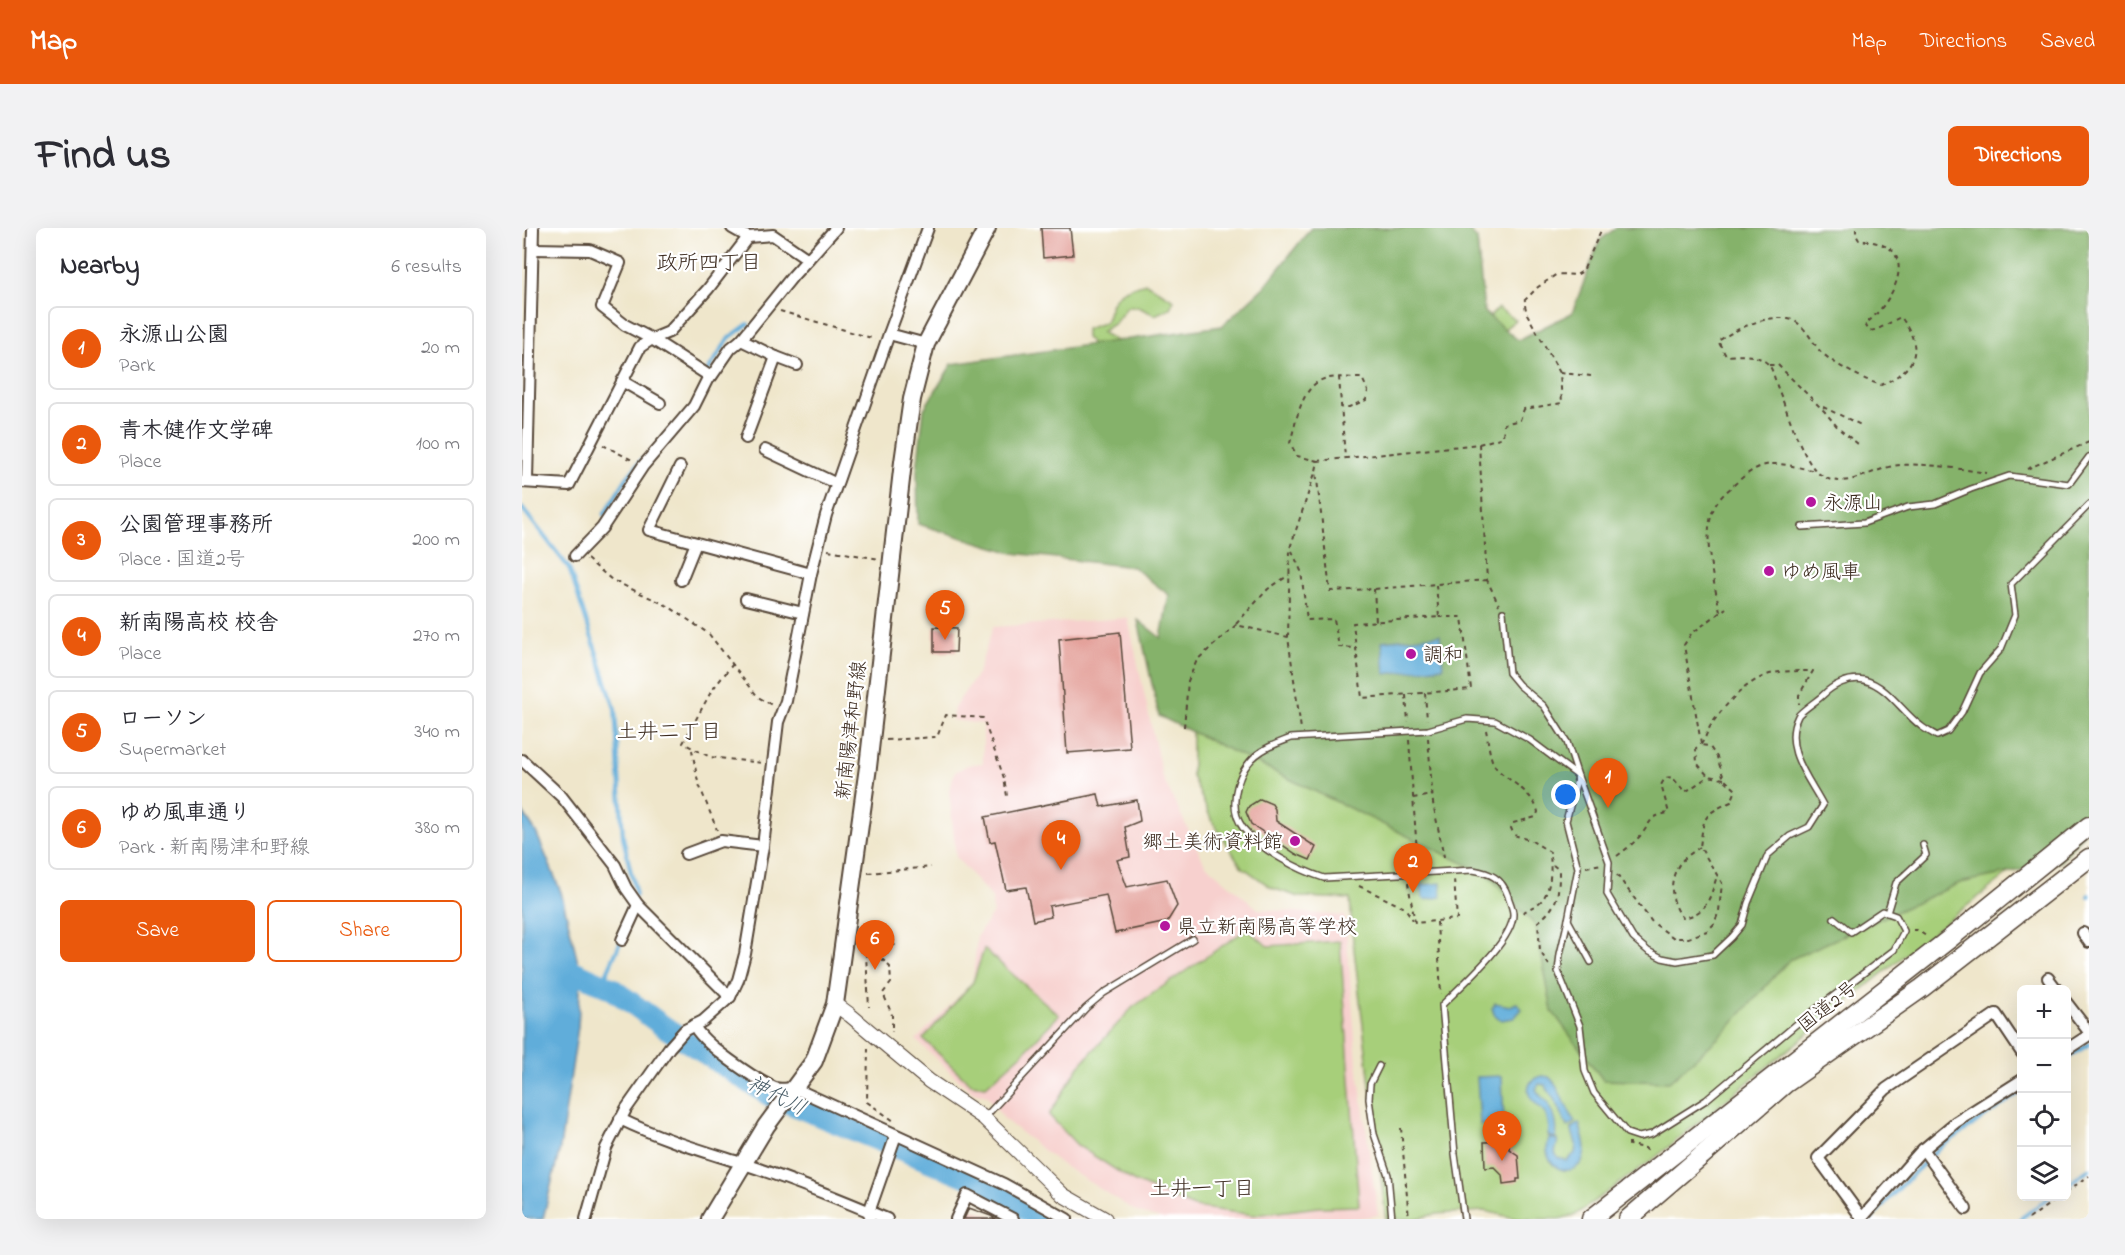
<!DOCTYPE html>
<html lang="en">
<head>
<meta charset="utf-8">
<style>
  body { margin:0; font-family:"Indie Flower","Klee One",sans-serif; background:#f2f2f3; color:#2b2b33 }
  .controls { position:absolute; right:18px; bottom:18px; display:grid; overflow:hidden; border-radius:9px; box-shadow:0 6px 24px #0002 }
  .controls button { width:54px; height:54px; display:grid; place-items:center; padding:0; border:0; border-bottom:2px solid #e1e1e2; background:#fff; color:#2b2b33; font:30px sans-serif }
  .you { position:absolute; left:1044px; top:567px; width:21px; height:21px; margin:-15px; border:4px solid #fff; border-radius:50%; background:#1a73e8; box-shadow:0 0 0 9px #1a73e833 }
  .badge { display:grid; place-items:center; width:39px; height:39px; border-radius:50%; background:#ea580c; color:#fff; font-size:20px; font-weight:700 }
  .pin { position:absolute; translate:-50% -50px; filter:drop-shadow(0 2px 3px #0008) }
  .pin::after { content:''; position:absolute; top:32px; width:21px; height:18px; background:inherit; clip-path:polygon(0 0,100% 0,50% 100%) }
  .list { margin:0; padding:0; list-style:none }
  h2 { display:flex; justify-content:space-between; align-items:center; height:78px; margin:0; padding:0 24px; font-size:26px }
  h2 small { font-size:20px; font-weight:400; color:#7c7c81 }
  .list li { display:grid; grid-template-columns:39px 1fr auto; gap:18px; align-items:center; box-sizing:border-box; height:84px; margin:0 12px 12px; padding:0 12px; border:2px solid #e1e1e2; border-radius:9px }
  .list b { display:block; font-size:22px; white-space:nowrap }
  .list p { margin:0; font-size:20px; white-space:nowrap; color:#7c7c81 }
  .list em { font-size:20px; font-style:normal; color:#7c7c81 }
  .actions { display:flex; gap:12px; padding:18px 24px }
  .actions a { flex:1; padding:14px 0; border:2px solid #ea580c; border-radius:9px; text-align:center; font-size:21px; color:#ea580c }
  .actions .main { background:#ea580c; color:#fff }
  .icon { flex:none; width:33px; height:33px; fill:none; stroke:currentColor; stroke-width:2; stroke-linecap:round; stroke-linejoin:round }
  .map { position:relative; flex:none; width:1567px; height:991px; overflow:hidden; border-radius:9px }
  header { display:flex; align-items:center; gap:36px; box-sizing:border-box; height:84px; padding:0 30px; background:#ea580c; color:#fff }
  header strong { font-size:28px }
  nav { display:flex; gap:33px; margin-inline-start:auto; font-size:21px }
  .intro { display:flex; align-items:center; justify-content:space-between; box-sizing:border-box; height:144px; padding:0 36px }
  h1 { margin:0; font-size:42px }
  .button { padding:15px 27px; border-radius:9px; background:#ea580c; color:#fff; font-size:21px; font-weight:700 }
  main { display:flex; gap:36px; padding:0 36px }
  aside { flex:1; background:#fff; border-radius:9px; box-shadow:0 6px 24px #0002 }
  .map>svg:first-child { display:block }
</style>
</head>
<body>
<header>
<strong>Map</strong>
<nav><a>Map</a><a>Directions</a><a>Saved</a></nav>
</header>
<div class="intro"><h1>Find us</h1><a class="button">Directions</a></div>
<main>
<aside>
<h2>Nearby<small>6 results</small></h2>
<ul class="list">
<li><span class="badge">1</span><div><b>永源山公園</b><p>Park</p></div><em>20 m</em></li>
<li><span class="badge">2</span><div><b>青木健作文学碑</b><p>Place</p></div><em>100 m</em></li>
<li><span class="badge">3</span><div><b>公園管理事務所</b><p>Place · 国道2号</p></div><em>200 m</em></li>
<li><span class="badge">4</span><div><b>新南陽高校 校舎</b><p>Place</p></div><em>270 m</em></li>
<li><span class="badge">5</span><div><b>ローソン</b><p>Supermarket</p></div><em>340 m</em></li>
<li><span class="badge">6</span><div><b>ゆめ風車通り</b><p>Park · 新南陽津和野線</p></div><em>380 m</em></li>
</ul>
<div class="actions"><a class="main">Save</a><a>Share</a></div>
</aside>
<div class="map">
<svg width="1567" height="991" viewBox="0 0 1567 991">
  <rect width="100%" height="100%" fill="#fff"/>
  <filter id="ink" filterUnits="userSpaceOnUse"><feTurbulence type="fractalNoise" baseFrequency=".0167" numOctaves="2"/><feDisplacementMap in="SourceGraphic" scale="12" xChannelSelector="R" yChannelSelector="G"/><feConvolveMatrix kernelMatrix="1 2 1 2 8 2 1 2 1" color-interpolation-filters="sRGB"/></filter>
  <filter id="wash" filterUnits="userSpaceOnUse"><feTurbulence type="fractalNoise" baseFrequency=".008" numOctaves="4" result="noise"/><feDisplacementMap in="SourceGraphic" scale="24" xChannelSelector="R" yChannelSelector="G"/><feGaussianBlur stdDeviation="1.35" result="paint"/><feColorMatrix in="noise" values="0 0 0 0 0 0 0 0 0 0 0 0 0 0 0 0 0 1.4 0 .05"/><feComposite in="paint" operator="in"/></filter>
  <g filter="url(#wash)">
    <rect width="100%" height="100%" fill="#efe6cb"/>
    <path fill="#f7d0ce" d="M606 390 640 548 683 636 736 681 823 688 835 835 856 987 831 991H639L615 984 540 937 483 892 465 868 449 863 394 812 451 754 455 708 471 685 470 670 434 629 427 562 433 544 446 537 461 535V496L430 492 432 480 456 445 471 399Z"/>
    <g fill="#a7cf7a" stroke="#717c4c" stroke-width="1.5">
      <path d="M624 55 652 72 648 80 633 87 616 79H605L593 95 579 104 612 123H565L569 114 564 110V101L584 94C590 66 597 62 624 55Z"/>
      <path d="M976 80 994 92 977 105 941 118Z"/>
      <path d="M670 471 1491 642 1405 709 1134 929 1053 987 1037 991H996L963 983 913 986 893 991H864L831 713 828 671 777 669 750 660 719 638 690 593 670 548Z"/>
      <path d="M725 701 746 718 818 713 837 978 797 979 732 987 672 979 611 953 555 917 527 887 557 838 611 779Z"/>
      <path d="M462 721 537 787 500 826 464 858 449 856 401 811 451 754Z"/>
    </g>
    <path fill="#85b26a" stroke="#606e44" stroke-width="1.5" d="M789 0H945L955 11 962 84 996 112 1050 85 1078 12 1094 0H1567V599L1538 634 1438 655 1267 732 1204 803 1147 854 1081 852 1030 783 1014 698 966 647 637 488 616 392 639 410 647 367 611 339 491 325 396 296 395 242 402 181 430 136 700 98 743 58Z"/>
    <g fill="#61adda" stroke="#4e6c7c" stroke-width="1.5">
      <path d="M918 407 921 439 863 446 860 413Z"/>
      <path d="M0 583 14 604 39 664 59 746 56 799 38 920 21 991H0Z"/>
      <path d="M919 655V669L903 672 901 670 899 657Z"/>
      <path d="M973 775 988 778 995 775 1000 781 992 790 979 792 972 786 970 780Z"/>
      <path d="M980 848 982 896 958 897 955 849Z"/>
      <path d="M1021 848 1027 849 1032 854 1053 894 1045 899 1037 879 1023 857 1017 856 1014 861C1017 868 1023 871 1027 877 1033 886 1036 899 1034 910L1026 908C1028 900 1026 891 1022 884 1018 878 1011 875 1008 869 1003 858 1010 849 1021 848Z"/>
      <path d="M1057 895C1060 905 1065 918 1062 928 1055 954 1016 942 1027 910L1036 912 1033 925 1036 930 1045 933 1053 925 1054 916 1049 900Z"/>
    </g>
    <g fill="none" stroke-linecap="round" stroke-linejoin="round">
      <g stroke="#61adda" stroke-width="4">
        <path d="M185 144 207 110 226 96"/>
        <path d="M0 280 47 340 93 481 101 609 114 667"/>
        <path d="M82 287 104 251 120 231"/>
        <path d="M1567 667V668"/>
        <path d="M80 756 99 713"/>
        <path d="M1544 831 1567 816"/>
        <path d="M1544 958 1567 941"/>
        <path d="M1349 991 1370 967 1417 920 1500 863"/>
        <path d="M1498 991 1529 968"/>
      </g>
      <path stroke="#61adda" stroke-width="22" d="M37 728 47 741 89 760 141 798 247 867 458 954 520 991"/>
    </g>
    <g id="blocks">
      <g fill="#e4a29b">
        <path d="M519 0H548L551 27 521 30Z"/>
        <path d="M412 399 435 400 434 424H412Z"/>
        <path d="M598 404 608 520 545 525 537 411Z"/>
        <path d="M576 566 579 579 615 572 618 593 603 599 608 629 595 632 605 659 645 651 655 678 645 694 593 705 584 667 527 678 529 689 511 693 504 659 484 662 473 613 468 614 463 589Z"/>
        <path d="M738 571 750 576 753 581 754 593 794 619 788 632 774 626 729 596 724 584 727 578Z"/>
        <path d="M987 913V921L996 927 998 951H995V954L981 956 980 947 972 939 963 940 962 914Z"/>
        <path d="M447 980 469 988 474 991H442Z"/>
      </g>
    </g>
  </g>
  <g filter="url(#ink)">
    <use href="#blocks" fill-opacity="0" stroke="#564638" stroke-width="1.5"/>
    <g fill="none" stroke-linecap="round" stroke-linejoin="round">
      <g stroke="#564638" stroke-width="8">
        <g id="service">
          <path d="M1280 299 1342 295 1386 279 1413 276 1449 261 1487 248 1547 256 1567 229"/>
          <path d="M981 384 987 445 997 457 1022 478 1045 514 1056 548 1044 593 1056 640 1046 692 1038 726 1036 743 1058 798 1063 843 1072 865 1105 905 1117 909 1130 906 1184 872 1277 794 1372 722 1382 703 1374 688 1360 683 1329 704 1312 690"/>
          <path d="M1365 685 1374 655 1404 627 1401 617"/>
          <path d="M1046 692 1069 734"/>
          <path d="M857 838 848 856 847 871 852 906 866 947 870 991"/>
          <path d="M463 889 564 780 582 765 671 711"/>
          <path d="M942 991 933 926 920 777C939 758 992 712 991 686 991 680 987 673 986 668 980 650 968 645 951 642L802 650C777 642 738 622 721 600 704 577 716 538 740 523 749 517 759 514 769 510L906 502 945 491 973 493 1008 512 1056 548 1087 634 1085 666 1111 710 1126 723 1140 730 1155 733 1191 727 1210 709 1220 697 1226 675 1246 627 1268 608 1287 599 1301 577C1287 550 1260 520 1276 488 1279 483 1295 473 1301 467 1311 457 1327 449 1342 452 1366 458 1380 484 1399 498 1404 502 1410 505 1415 508L1426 503 1440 484 1458 445 1479 421 1493 387 1489 356 1567 277"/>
        </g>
      </g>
      <g stroke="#564638" stroke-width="14">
        <g id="minor">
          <path d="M226 9 251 7 286 31"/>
          <path d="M11 21 68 22 98 35 80 79 103 97 130 111 147 104 186 61 226 9 210 0"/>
          <path d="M367 106 404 116"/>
          <path d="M219 112 270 49 314 0"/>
          <path d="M254 129 275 137"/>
          <path d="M100 153 138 175"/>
          <path d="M243 222 315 256"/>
          <path d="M158 239 127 302 289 346"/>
          <path d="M5 253 11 0"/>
          <path d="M0 254 47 257 118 119 130 111 189 149 209 120 219 112 254 129 224 210"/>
          <path d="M53 328 80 300 121 238 172 178 187 148"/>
          <path d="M159 352 174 315"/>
          <path d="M224 371 281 385"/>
          <path d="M0 532 40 569 93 637 104 660 116 677 208 769"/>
          <path d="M164 626 199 613 241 618"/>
          <path d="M1561 705 1567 714"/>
          <path d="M100 712 116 677"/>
          <path d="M1526 750 1535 762"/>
          <path d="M1544 774 1567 804"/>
          <path d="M172 797C179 815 234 852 253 860 259 862 266 860 272 860L482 956 545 991"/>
          <path d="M1544 822 1567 807"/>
          <path d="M98 891C137 910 178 922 219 935 268 951 318 971 365 991"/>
          <path d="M1401 921 1444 981"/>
          <path d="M348 989 347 984 374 907"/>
          <path d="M1340 990 1296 930 1364 861 1474 786 1500 825"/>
          <path d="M64 991 84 920 104 881 147 820 163 802 181 793 208 769 216 752 223 726 241 618 256 494 264 473 289 346 304 287 367 106 406 0"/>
          <path d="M434 991 445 967 491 991"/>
          <path d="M1339 991 1398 924 1434 894 1500 852"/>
        </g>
      </g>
      <g stroke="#564638" stroke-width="16">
        <path id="tertiary" d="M313 776 328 787 407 853 462 890 541 967 583 991"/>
      </g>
      <g stroke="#564638" stroke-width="20">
        <path id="primary" d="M188 991 244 898 292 833 313 776 346 539 381 234 390 171 404 116 465 0"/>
      </g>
      <g stroke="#564638" stroke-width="21">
        <g id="trunk">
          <path d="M1069 991 1426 712 1567 598"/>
          <path d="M1106 991 1263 856 1400 760 1567 630"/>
        </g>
      </g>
      <g stroke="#564638" stroke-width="2" stroke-dasharray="4.5 4.5" stroke-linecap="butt">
        <path d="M1334 0V7L1337 12C1348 13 1369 16 1374 28 1385 50 1360 84 1343 96L1347 103C1359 102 1367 94 1379 89 1403 122 1394 141 1359 157 1342 152 1311 136 1298 123 1290 114 1283 97 1270 92 1247 84 1215 101 1196 113L1204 128C1218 127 1236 125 1247 137 1251 142 1253 152 1255 158 1264 179 1280 231 1296 245 1321 266 1351 239 1378 237 1407 235 1437 241 1465 245"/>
        <path d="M258 83 353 111"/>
        <path d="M1247 137H1256L1303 184 1317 201 1336 216"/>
        <path d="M1038 145 1069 148"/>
        <path d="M817 149 823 230"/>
        <path d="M1301 179 1339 197"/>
        <path d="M957 216 981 209 982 196 998 192 1002 181 1040 175 1038 145 1005 86 1002 73 1016 59 1035 46 1054 47 1061 43 1080 0"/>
        <path d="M81 217 110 232"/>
        <path d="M796 233 775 228 768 215C774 195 779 158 802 151 815 148 827 150 840 150L846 163 844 172 827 179H820"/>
        <path d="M1505 241 1567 214"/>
        <path d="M306 322 357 331"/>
        <path d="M770 323 779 343 785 392 812 391 817 419 834 420"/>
        <path d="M65 331 90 352 146 378 187 406 236 469 250 477"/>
        <path d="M965 352 852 361 808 363 794 243 796 233 957 216 965 352 977 377"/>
        <path d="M914 357 917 389"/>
        <path d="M852 361 854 394"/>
        <path d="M1198 383C1192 353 1176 298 1197 272 1201 266 1208 261 1213 256 1243 228 1256 235 1293 243"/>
        <path d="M917 389H940L949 461 840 470 831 395Z"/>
        <path d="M714 396 746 361 767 347"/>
        <path d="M766 409 768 320 793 245"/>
        <path d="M211 436 190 462 161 515 188 529 240 535"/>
        <path d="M903 465 905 492"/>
        <path d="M884 467 886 494"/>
        <path d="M662 499 666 453 675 432 714 397 766 409 779 501"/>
        <path d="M964 502C966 512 967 525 971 535 978 550 1010 560 1016 584L1014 589 991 595 989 600 992 607 1010 613 1028 624C1029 638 1030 660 1020 672 1016 677 1006 681 1000 685"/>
        <path d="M906 510 911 575 922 629"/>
        <path d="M364 512 415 509 424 487 461 490 482 550 485 568"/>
        <path d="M887 512 896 638"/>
        <path d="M1179 515 1162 417 1169 406 1204 380"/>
        <path d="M170 522 176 554 195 602"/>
        <path d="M1202 551 1186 548 1175 535 1174 520C1183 515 1184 505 1189 497 1205 474 1229 447 1258 444 1269 443 1280 443 1291 443L1277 467V476"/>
        <path d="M891 570 911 567"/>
        <path d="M1178 619C1171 624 1163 629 1158 635 1146 653 1148 674 1161 690 1186 685 1188 669 1195 648"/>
        <path d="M1095 628C1103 622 1111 616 1118 608 1130 595 1125 588 1147 585L1139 557 1143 550 1150 549 1163 564 1186 549"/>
        <path d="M1064 639 1080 636"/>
        <path d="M346 645 409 639"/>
        <path d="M1095 647 1130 694 1152 710H1166L1185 703 1192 696 1197 683 1200 655 1178 619C1182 589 1180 587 1209 574L1214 562 1202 551 1195 529 1187 518 1179 517"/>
        <path d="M886 655 893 695 935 691 932 651"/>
        <path d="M837 658 883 680 891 692"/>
        <path d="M915 694 919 766"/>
        <path d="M1391 702H1395L1404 708"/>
        <path d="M338 707 344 727 347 779"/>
        <path d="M342 719 375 717"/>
        <path d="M343 725 357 728 368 739 369 755 361 765 370 787V804"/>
        <path d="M1027 737 1018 723 1016 694C1036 678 1037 667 1037 642L1030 636"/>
        <path d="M346 820 345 874 372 893"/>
        <path d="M879 900 887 991"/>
        <path d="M1107 914V917L1123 920 1128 925"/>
        <path d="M1544 964 1567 948"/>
        <path d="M1507 991 1538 968"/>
      </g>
      <use href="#service" stroke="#fff" stroke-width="5"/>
      <use href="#minor" stroke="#fff" stroke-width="10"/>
      <use href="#tertiary" stroke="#fff" stroke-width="14"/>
      <use href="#primary" stroke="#fff" stroke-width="16"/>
      <use href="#trunk" stroke="#fff" stroke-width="18"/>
    </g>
  </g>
  <g fill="#b5179e" stroke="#fff" stroke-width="2">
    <circle cx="1289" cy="274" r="6"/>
    <circle cx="1247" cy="343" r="6"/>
    <circle cx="889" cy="426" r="6"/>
    <circle cx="773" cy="613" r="6"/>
    <circle cx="643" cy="698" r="6"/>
  </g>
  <g text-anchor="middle" stroke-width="4.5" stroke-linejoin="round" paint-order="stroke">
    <g font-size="20" fill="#3b2a1e" stroke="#fff" text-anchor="start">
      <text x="1301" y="281">永源山</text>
      <text x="1259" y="350">ゆめ風車</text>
      <text x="901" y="433">調和</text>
      <text x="761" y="620" text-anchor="end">郷土美術資料館</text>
      <text x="655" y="705">県立新南陽高等学校</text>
    </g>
    <g font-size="20" fill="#3b2a1e" stroke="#fff">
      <text transform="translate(328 502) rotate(-83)" y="7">新南陽津和野線</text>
      <text transform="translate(1305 778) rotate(-38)" y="7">国道2号</text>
    </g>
    <g font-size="21" fill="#3b2a1e" stroke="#fff">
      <text x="187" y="41">政所四丁目</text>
      <text x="147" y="510">土井二丁目</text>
      <text x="680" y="967">土井一丁目</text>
    </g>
    <g font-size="21" font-style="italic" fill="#4a5e69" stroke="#fff">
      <text transform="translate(255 867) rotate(27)" y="7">神代川</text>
    </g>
  </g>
</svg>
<div class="controls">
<button>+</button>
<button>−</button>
<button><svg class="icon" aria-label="locate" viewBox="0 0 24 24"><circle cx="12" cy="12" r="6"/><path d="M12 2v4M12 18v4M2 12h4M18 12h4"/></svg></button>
<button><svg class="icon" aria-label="layers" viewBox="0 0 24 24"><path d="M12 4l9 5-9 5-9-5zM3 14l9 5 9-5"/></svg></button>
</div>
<div class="you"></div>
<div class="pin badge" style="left:1086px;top:580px">1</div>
<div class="pin badge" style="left:891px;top:665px">2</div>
<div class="pin badge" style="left:980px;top:933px">3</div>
<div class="pin badge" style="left:539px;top:642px">4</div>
<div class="pin badge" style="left:423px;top:412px">5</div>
<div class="pin badge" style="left:353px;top:742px">6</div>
</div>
</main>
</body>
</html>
